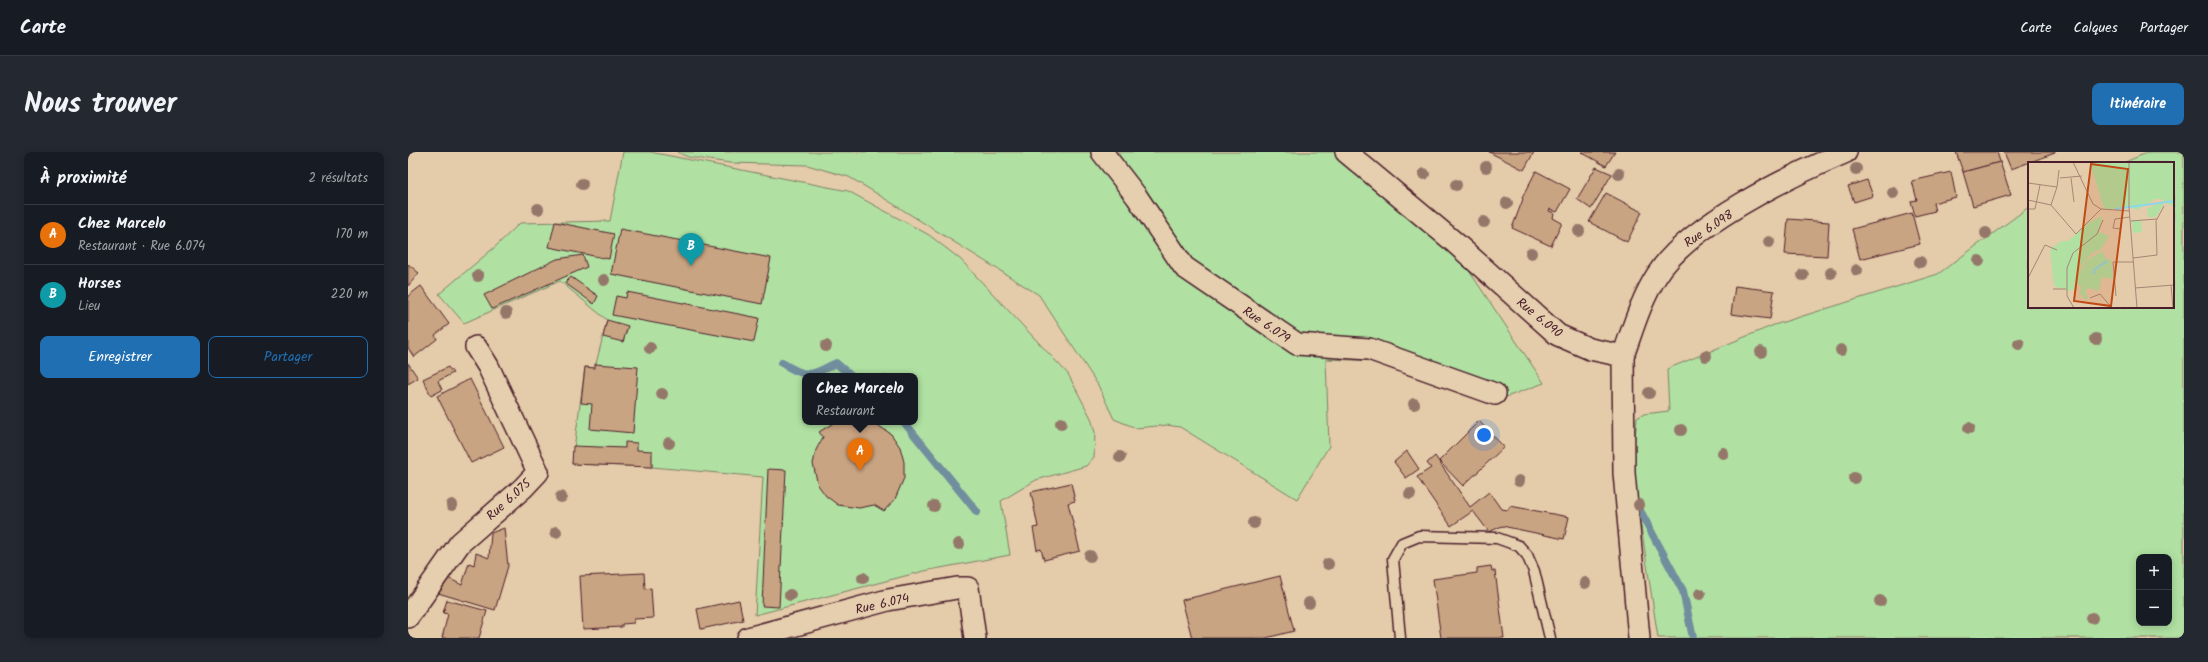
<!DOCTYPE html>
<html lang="fr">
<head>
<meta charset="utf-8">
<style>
  body { margin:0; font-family:Kalam,sans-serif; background:#242831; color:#f1f3f6 }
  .controls { position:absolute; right:12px; bottom:12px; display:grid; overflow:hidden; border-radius:8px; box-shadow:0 2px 10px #0003 }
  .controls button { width:36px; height:36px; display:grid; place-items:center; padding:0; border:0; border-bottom:1px solid #363941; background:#171b24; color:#f1f3f6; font:20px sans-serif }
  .you { position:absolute; left:1076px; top:283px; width:14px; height:14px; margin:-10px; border:3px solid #fff; border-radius:50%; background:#1a73e8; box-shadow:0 0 0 6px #1a73e833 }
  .badge { display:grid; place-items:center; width:26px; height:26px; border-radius:50%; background:#1f6fb2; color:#fff; font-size:13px; font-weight:700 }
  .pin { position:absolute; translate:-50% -33px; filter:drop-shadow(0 1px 2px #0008) }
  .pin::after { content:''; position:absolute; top:21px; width:14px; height:12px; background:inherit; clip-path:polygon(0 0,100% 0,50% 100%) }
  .popup { position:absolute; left:394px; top:221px; width:116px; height:52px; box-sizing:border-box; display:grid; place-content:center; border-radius:8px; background:#171b24; filter:drop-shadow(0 1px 3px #0005); font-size:13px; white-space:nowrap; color:#9ea1a6 }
  .popup b { font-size:15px; color:#f1f3f6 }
  .popup::after { content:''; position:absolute; left:50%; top:100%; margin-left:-8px; border:8px solid transparent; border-top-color:#171b24 }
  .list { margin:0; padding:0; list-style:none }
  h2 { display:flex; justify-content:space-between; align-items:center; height:52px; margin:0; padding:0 16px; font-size:17px }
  h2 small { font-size:13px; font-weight:400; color:#9ea1a6 }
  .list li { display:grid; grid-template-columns:26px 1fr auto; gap:12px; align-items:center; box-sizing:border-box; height:60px; padding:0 16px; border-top:1px solid #363941 }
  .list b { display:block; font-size:15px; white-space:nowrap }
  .list p { margin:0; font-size:13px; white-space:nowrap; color:#9ea1a6 }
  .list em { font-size:13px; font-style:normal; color:#9ea1a6 }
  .actions { display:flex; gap:8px; padding:12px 16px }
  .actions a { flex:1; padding:9px 0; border:1px solid #1f6fb2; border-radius:8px; text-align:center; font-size:14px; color:#1f6fb2 }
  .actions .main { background:#1f6fb2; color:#fff }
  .map { position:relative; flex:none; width:1776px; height:486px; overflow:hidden; border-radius:8px }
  header { display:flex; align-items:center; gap:24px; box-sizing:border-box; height:56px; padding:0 20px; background:#171b24; border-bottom:1px solid #363941 }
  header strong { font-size:19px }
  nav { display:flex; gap:22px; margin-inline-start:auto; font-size:14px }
  .intro { display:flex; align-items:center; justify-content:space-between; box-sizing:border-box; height:96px; padding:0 24px }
  h1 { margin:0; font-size:28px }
  .button { padding:10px 18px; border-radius:8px; background:#1f6fb2; color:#fff; font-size:14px; font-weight:700 }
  main { display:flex; gap:24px; padding:0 24px }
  aside { flex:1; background:#171b24; border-radius:8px; box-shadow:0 2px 10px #0003 }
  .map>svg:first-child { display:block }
</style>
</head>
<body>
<header>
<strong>Carte</strong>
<nav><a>Carte</a><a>Calques</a><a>Partager</a></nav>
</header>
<div class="intro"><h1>Nous trouver</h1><a class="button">Itinéraire</a></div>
<main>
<aside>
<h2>À proximité<small>2 résultats</small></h2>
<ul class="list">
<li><span class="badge" style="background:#e8710a">A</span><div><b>Chez Marcelo</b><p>Restaurant · Rue 6.074</p></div><em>170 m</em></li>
<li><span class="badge" style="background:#0f9aa8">B</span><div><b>Horses</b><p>Lieu</p></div><em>220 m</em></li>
</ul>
<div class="actions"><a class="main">Enregistrer</a><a>Partager</a></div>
</aside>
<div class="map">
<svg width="1776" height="486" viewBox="0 0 1776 486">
  <rect width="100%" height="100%" fill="#e4cba9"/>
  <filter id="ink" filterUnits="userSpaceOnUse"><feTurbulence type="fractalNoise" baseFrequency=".025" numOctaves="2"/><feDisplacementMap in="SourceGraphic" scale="8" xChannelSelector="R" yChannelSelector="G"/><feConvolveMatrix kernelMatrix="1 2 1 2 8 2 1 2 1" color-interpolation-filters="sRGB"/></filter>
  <g filter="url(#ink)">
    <g fill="#b0e1a2" stroke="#7d8066" fill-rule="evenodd">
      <path d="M215 0H242L440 39 521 83 552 107 660 222 683 266 687 281 686 305 678 314 628 328 593 349 602 403 516 419 347 463 355 325 244 315 164 312 177 215 187 216 199 168 152 129 56 171 31 142 87 95 112 71 202 69ZM397 224H507V270H397Z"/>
      <path d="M269 0H942L1039 86 1136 231 1098 245 999 210 918 207 921 294 889 347 772 275 759 273 728 276 706 267 690 233 631 143 463 38 441 25 399 13 322 11 280 5Z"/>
      <path d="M1741 0H1776V486H1250L1224 314 1229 266 1236 262 1261 259 1259 217 1366 173 1530 122 1621 55V155H1765V11H1715ZM1731 405H1761V471H1731Z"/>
    </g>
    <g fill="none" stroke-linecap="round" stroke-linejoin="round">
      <g stroke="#718e9e" stroke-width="8">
        <path d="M374 211C400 227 402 224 428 211L443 224"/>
        <path d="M496 270 569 360"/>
        <path d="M1229 353 1275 439 1285 486"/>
      </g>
    </g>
    <g fill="#c9a482" stroke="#4a1f2b">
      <path d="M1081 0H1126L1116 18Z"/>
      <path d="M1173 0H1207L1198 14Z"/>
      <path d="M1548 0H1589L1592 10 1555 20Z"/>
      <path d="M1596 0H1647V1L1603 17Z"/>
      <path d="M1592 10 1603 43 1565 54 1555 20Z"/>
      <path d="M1188 15 1204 22 1183 57 1169 47Z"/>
      <path d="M1128 19 1162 37 1149 60 1142 57 1141 59 1146 61 1145 66 1154 71 1143 94 1104 76 1115 47 1114 46Z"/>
      <path d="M1543 20 1548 45 1525 51 1527 59 1507 64 1503 49 1509 48 1504 29Z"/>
      <path d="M1459 28 1465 44 1446 50 1440 34Z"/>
      <path d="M1198 41 1234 60 1219 90 1181 70Z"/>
      <path d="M1504 61 1512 92 1452 107 1444 77Z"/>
      <path d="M1380 67 1421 70 1419 104 1377 102Z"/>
      <path d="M147 70 206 82 201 107 141 95Z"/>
      <path d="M212 77 363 106 354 152 203 122Z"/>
      <path d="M175 103 179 115 84 157 76 143 149 107Z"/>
      <path d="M0 112 11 121 0 134Z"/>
      <path d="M163 125 190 144 186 152 157 131Z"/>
      <path d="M13 134 41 172 27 183 29 187 6 205 0 196V144Z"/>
      <path d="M1327 134 1366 139 1362 167 1323 162Z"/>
      <path d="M219 140 351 166 346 190 204 163 208 144 218 146Z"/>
      <path d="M199 168 220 174 215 190 195 185Z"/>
      <path d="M0 211 10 226 0 232Z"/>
      <path d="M187 212 230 215 225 281 182 277 184 252 173 251 177 215 187 216Z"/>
      <path d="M40 215 45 221 30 229 34 238 23 244 15 227Z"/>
      <path d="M62 227 96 295 63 311 29 244Z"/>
      <path d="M1071 269 1096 295 1055 334 1031 309Z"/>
      <path d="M427 270H465L483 282 492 295 496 310V326L487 347 476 359 466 353 451 356 430 353 418 344 410 333 405 312 408 298 415 285 411 280Z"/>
      <path d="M217 290 229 291V298L244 299V315L164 312 165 294 217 296Z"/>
      <path d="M999 299 1011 317 998 326 986 310Z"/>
      <path d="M1027 304 1062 355 1081 340 1093 357 1100 358 1102 354 1161 365 1156 387 1094 374 1081 380 1065 359 1043 374 1009 325 1023 316 1019 311Z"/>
      <path d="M360 317 378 318 371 455 354 454Z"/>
      <path d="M663 331 667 349 660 351 672 399 636 408 633 397 629 398 625 376 630 375 623 340Z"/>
      <path d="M96 376 100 414 87 458 30 441 38 425 54 433 61 411 66 413 68 401 81 406 83 381Z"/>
      <path d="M1083 414 1084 419H1087L1096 486H1033L1025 427 1069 421V416Z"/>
      <path d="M236 421 237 437 243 436 245 466 226 467V471L214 472V475L175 477 172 424Z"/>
      <path d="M872 424 886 479 858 486H784L774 448Z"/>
      <path d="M39 448 79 459 71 486H34L40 462 35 461Z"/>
      <path d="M331 448 335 468 293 477 289 457Z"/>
    </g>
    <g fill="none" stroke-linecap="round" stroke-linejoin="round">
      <g stroke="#4a1f2b" stroke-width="13">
        <path id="service" d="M992 486 985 407 994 391 1011 384 1089 386 1111 394 1119 403 1126 419 1142 486"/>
      </g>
      <g stroke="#4a1f2b" stroke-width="24">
        <g id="minor">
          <path d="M694 0 729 45 776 115 889 192 961 197 1087 242"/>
          <path d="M938 0 1045 89 1150 183 1182 197 1215 204 1216 321 1231 486"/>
          <path d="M1215 204C1225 176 1233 148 1249 123 1281 72 1382 24 1438 0"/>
          <path d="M0 465 52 391 115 336 130 320 80 214 68 195"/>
          <path d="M340 486 480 448 549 436H560L567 486"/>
        </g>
      </g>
      <use href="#service" stroke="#e5cfaf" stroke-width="10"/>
      <use href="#minor" stroke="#e5cfaf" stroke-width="21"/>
    </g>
    <g fill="#95776a">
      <circle cx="1078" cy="15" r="6"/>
      <circle cx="1448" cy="17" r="6"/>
      <circle cx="1016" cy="22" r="6"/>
      <circle cx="1211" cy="22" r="6"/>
      <circle cx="174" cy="32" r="6"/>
      <circle cx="1048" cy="33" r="6"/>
      <circle cx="1485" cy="41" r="6"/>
      <circle cx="1099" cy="51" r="6"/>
      <circle cx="130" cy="57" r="6"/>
      <circle cx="1076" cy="70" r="6"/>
      <circle cx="1171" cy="79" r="6"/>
      <circle cx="1578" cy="81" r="6"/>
      <circle cx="1361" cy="90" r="6"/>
      <circle cx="1123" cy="101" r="6"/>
      <circle cx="1571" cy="109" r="6"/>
      <circle cx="1512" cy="110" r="6"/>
      <circle cx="1449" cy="118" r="6"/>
      <circle cx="1423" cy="121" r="6"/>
      <circle cx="1395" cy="123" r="6"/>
      <circle cx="70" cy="124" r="6"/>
      <circle cx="196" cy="128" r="6"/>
      <circle cx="98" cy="161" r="6"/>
      <circle cx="1688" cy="187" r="6"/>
      <circle cx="1611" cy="192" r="6"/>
      <circle cx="418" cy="194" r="6"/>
      <circle cx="242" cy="196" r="6"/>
      <circle cx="1433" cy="198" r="6"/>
      <circle cx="1353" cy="200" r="6"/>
      <circle cx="1298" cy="204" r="6"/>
      <circle cx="1241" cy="241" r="6"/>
      <circle cx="254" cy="242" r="6"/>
      <circle cx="1006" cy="252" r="6"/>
      <circle cx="653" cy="271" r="6"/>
      <circle cx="1561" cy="276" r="6"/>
      <circle cx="1273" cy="278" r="6"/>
      <circle cx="261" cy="291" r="6"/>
      <circle cx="1315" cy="301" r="6"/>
      <circle cx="712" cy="305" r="6"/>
      <circle cx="1446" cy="326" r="6"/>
      <circle cx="1111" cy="329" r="6"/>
      <circle cx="1002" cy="342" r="6"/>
      <circle cx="153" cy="345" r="6"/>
      <circle cx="44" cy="353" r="6"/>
      <circle cx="1231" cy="353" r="6"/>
      <circle cx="526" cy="354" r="6"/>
      <circle cx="846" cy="371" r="6"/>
      <circle cx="148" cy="380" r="6"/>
      <circle cx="551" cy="392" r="6"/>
      <circle cx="682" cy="404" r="6"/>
      <circle cx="920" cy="412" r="6"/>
      <circle cx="455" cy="426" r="6"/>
      <circle cx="1177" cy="431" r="6"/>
      <circle cx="1292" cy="442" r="6"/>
      <circle cx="382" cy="443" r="6"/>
      <circle cx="1472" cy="449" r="6"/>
      <circle cx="901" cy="451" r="6"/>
      <circle cx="1684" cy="466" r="6"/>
    </g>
  </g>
  <g text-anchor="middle" stroke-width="3.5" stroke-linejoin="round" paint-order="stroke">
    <g font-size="13" fill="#4a1f2b" stroke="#e5cfaf">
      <text transform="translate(1300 76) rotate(-34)" y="5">Rue 6.098</text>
      <text transform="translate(1132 165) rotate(39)" y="5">Rue 6.090</text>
      <text transform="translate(859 172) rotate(34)" y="5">Rue 6.079</text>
      <text transform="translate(100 347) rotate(-42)" y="5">Rue 6.075</text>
      <text transform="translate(474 451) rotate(-13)" y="5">Rue 6.074</text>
    </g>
  </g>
  <g transform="translate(1620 10)">
    <rect width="146" height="146" fill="#e4cba9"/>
    <path d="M62 0H146V45L133 37H127L109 48 106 46 78 47 75 44ZM134 41 136 42 128 55H120L119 46ZM74 54 71 70 81 74 73 87 63 92 53 104 50 113 59 98 74 89 78 97H83L85 117 74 115 71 129 61 126 57 129 60 136 57 138 52 131 53 124 48 122V119L46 121 47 127 41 129 26 124 22 88 33 79H40L62 60ZM104 58H113L114 70 105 71Z" fill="#b0e1a2"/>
    <path fill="none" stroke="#8bd8ea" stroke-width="2" d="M87 47 146 39M66 112V108L79 99"/>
    <path fill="none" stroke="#a68677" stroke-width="1" d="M45 0 65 42 73 47M101 0V45L109 146M32 16 54 14M43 16 46 40M0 21 29 25 23 43M29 25 31 8M0 38 23 43 48 72 73 47 102 49M0 47H7L12 23M103 59 129 57M93 67 85 66 87 57 102 55M105 96 129 93 128 59 136 44M0 116 17 83 29 88M143 123 145 146M107 126 146 123M25 127H38M88 134 85 100H105M62 136 72 132 84 146M46 146 39 134V106L45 91 69 72 75 58"/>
    <path fill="#c04a14" fill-opacity="0.15" stroke="#c04a14" stroke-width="2" d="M63 2 100 7 83 144 46 139Z"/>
    <rect width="146" height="146" fill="none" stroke="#4a1f2b" stroke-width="2"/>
  </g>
</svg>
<div class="controls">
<button>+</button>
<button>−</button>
</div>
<div class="you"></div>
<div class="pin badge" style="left:452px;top:319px;background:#e8710a">A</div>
<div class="popup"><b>Chez Marcelo</b>Restaurant</div>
<div class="pin badge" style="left:283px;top:114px;background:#0f9aa8">B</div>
</div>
</main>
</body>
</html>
